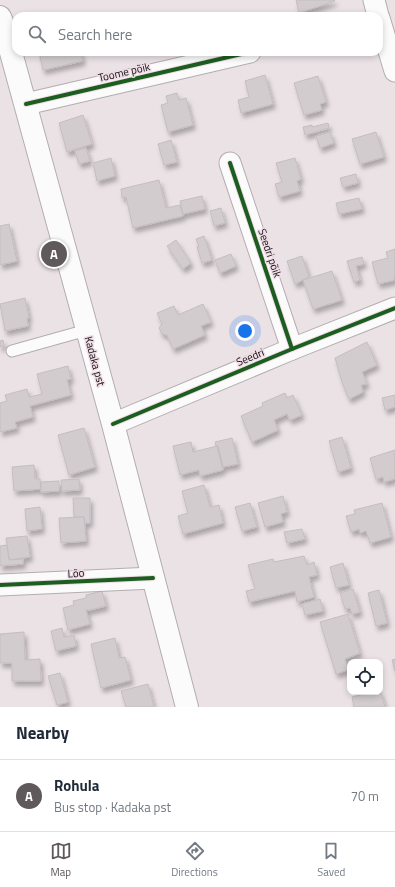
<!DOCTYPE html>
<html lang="en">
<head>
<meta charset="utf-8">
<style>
  body { margin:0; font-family:"Titillium Web",sans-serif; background:#f6f6f7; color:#1f2937 }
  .controls { position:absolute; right:12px; bottom:12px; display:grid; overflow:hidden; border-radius:8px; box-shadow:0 2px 6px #0003 }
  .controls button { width:36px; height:36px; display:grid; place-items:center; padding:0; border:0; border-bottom:1px solid #e0e1e3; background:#fff; color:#1f2937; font:20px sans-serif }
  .you { position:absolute; left:245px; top:331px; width:14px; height:14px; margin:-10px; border:3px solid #fff; border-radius:50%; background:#1a73e8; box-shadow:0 0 0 6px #1a73e833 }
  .badge { display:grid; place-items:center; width:26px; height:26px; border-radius:50%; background:#60595c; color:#fff; font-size:13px; font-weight:700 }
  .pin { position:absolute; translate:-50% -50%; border:2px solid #fff; box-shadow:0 1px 4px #0006 }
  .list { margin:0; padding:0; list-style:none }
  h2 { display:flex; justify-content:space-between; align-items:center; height:52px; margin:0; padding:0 16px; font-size:17px }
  h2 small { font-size:13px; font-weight:400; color:#747a83 }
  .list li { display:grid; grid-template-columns:26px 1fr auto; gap:12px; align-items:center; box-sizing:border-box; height:72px; padding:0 16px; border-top:1px solid #e0e1e3 }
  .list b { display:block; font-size:15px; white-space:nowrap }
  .list p { margin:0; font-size:13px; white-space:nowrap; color:#747a83 }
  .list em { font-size:13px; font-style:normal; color:#747a83 }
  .icon { flex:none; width:22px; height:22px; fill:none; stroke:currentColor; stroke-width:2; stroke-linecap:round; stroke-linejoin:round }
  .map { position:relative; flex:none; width:395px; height:707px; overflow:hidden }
  .search { position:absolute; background:#fff; box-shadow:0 2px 6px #0003; left:12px; right:12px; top:12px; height:44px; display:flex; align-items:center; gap:10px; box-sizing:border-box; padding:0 14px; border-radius:12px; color:#747a83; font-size:15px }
  .sheet { height:124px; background:#fff }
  nav { display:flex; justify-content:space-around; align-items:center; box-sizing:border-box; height:56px; border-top:1px solid #e0e1e3; background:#fff; font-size:11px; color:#747a83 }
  nav a { display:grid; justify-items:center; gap:2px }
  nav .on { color:#60595c }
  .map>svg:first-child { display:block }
</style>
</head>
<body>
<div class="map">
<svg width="395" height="707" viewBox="0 0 395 707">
  <defs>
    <filter id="shadow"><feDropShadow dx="2.5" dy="4.5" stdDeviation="2" flood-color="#0004"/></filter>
  </defs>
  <rect width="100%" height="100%" fill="#ebe2e6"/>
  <g fill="#d2cccf" stroke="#c4bdc1" filter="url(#shadow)">
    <path d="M296 0H334L335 1 299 13Z"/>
    <path d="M39 52H81L83 61 43 70Z"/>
    <path d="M265 75 273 104 241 113 238 100 249 97 245 81Z"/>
    <path d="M318 76 326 102 320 104 322 110 304 115 294 83Z"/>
    <path d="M177 93 179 100 186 98 193 125 168 132 161 105 168 103 166 96Z"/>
    <path d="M83 115 92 144 67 152 59 123Z"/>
    <path d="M328 123 329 128 305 135 303 127 312 125V127Z"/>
    <path d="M330 132 334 143 320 148 316 136Z"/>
    <path d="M376 132 384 157 360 164 352 139Z"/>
    <path d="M171 140 177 162 164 165 158 144Z"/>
    <path d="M86 148 90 161 79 164 75 151Z"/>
    <path d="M111 158 115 176 97 181 93 163Z"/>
    <path d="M295 158 301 179 297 181 300 191 279 197 275 184 282 182 276 163Z"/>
    <path d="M356 174 358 183 343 187 340 178Z"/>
    <path d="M159 180 166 208 180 205 183 216 133 228 126 197 122 198 121 189Z"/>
    <path d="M202 196 205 209 183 214 180 201Z"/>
    <path d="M359 198 362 209 339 214 336 203Z"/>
    <path d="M221 208 225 223 214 226 210 211Z"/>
    <path d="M9 224 17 261 0 265V226Z"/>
    <path d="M204 236 212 260 202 263 197 247H199L196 239Z"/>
    <path d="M176 240 191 263 183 269 167 246Z"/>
    <path d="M395 249V276H394L395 280 378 284 372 262 388 258 386 252Z"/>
    <path d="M231 254 236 266 220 273 215 260Z"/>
    <path d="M302 256 309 277 295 284 287 261Z"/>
    <path d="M362 257 364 264 356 266 360 280 354 282 347 261Z"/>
    <path d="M332 271 342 300 313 309 303 280Z"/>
    <path d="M25 298 29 318H27L28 326 5 331 0 304Z"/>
    <path d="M203 304 211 322 201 326 205 335 173 349 167 335 162 334 159 328 162 324 157 313 174 306 178 315Z"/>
    <path d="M3 340 4 346 0 347V341Z"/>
    <path d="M367 342 377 365 362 372 367 384 361 385 363 392 349 399 342 382 335 358Z"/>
    <path d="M68 366 71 379 67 380 71 395 30 406 33 417 15 422 17 428 0 432V403L7 401 5 395 27 389 29 397 42 394 37 374Z"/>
    <path d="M285 393 287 398 293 395 302 415 290 420 287 414 274 420 278 430 252 442 241 416 263 406 262 403Z"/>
    <path d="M395 395V407L385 410 382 398Z"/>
    <path d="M84 428 95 467 69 475 58 435Z"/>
    <path d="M342 437 351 468 338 472 329 441Z"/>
    <path d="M232 438 238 464 223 467 218 446H216L215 442Z"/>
    <path d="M191 442 193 452 217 446 223 470 200 476 199 470 180 475 173 446Z"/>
    <path d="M395 450V479L384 482 383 477 376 479 370 458Z"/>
    <path d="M34 465 35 479H40L41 489 14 491 12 467Z"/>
    <path d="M79 479 80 490 62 491 61 480Z"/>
    <path d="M59 481V491L41 492V482Z"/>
    <path d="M204 485 210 507 219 505 223 523 183 534 178 516 188 513 182 491Z"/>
    <path d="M283 496 287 512 281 514 283 522 265 527 258 503Z"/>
    <path d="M73 498H90V523H85L84 517H74Z"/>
    <path d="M250 503 257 527 242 531 235 507Z"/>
    <path d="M382 503 391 537 370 543 366 531 360 533 359 529 351 532 346 516 355 514 354 510Z"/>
    <path d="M40 507 42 529 27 531 25 509Z"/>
    <path d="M84 517 86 541 61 543 59 518Z"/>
    <path d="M302 529 305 539 287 543 284 532Z"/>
    <path d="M27 536 30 557 9 560 6 538Z"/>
    <path d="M7 545 9 560 23 559V564L0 566V546Z"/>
    <path d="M304 556 307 565 314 562 317 575 309 577 314 597 297 602 295 591 249 602 246 591 255 589 248 565 273 559 274 562Z"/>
    <path d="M343 563 349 585 336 588 330 567Z"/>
    <path d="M353 589 360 612 352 614 350 608 345 609 340 593Z"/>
    <path d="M379 590 387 623 376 626 368 593Z"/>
    <path d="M102 591 106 606 90 610H86L90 624 68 630 63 608 74 605 73 601 86 598V595Z"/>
    <path d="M320 599 323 611 305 615 302 604Z"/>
    <path d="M348 614 360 653 345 659 348 670 336 674 320 622Z"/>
    <path d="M62 628 64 637 74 635 76 646 56 651 51 631Z"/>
    <path d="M24 632 25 660 40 659 41 681H12V663H0V634Z"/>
    <path d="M115 638 119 658 125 657 131 680 101 688 91 644Z"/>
    <path d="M395 659V671L392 660Z"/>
    <path d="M60 673 68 702 57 705 48 676Z"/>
    <path d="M148 684 154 707H126L121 691Z"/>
    <path d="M380 690 385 707H354L352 697 373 692H380Z"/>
  </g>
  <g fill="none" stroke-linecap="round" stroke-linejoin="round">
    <g stroke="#b3adb0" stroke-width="13">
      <path id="lane" d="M12 351 87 330"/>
    </g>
    <g stroke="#b3adb0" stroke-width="23">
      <g id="street">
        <path d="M374 0 378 16"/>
        <path d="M379 18 395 71"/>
        <path d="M26 104 250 52"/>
        <path d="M230 163 292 349"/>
        <path d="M113 424 292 349 395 308"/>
        <path d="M0 585 153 578"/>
      </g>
    </g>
    <g stroke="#b3adb0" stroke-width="24">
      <path id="secondary" d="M0 17 4 27 113 424 187 707"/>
    </g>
    <use href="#lane" stroke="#fcfbfb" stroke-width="11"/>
    <use href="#street" stroke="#fcfbfb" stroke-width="21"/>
    <use href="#secondary" stroke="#fcfbfb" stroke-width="22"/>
    <g stroke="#efdee6" stroke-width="6">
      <g id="cycleway">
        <path d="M26 104 250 52"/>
        <path d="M230 163 292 349"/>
        <path d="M113 424 292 349 395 308"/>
        <path d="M0 585 153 578"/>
      </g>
    </g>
    <use href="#cycleway" stroke="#1b5e20" stroke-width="4"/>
  </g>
  <g text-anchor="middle" stroke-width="3" stroke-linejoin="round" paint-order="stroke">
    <g font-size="11" fill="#150f12" stroke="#efdee6">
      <text transform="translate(124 72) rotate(-13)" y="4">Toome põik</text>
      <text transform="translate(270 253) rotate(71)" y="4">Seedri põik</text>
      <text transform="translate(250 357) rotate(-23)" y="4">Seedri</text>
      <text transform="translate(95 361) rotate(75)" y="4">Kadaka pst</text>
      <text transform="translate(76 573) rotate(-3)" y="4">Lõo</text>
    </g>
  </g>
</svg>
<div class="controls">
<button><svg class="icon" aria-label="locate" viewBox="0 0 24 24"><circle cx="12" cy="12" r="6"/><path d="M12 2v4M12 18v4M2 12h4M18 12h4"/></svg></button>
</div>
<div class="you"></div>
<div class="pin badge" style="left:54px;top:254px">A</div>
<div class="search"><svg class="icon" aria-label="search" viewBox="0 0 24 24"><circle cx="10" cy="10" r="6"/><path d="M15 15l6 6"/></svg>Search here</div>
</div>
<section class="sheet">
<h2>Nearby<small></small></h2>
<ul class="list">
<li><span class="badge">A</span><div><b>Rohula</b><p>Bus stop · Kadaka pst</p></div><em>70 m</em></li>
</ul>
</section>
<nav>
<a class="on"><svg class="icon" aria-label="map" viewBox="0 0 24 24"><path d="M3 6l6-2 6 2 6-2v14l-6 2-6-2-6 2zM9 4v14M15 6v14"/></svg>Map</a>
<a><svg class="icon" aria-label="directions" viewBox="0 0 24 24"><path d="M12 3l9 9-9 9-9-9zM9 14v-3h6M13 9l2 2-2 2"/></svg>Directions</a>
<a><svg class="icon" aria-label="saved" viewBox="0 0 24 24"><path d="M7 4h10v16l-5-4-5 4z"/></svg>Saved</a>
</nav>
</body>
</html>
